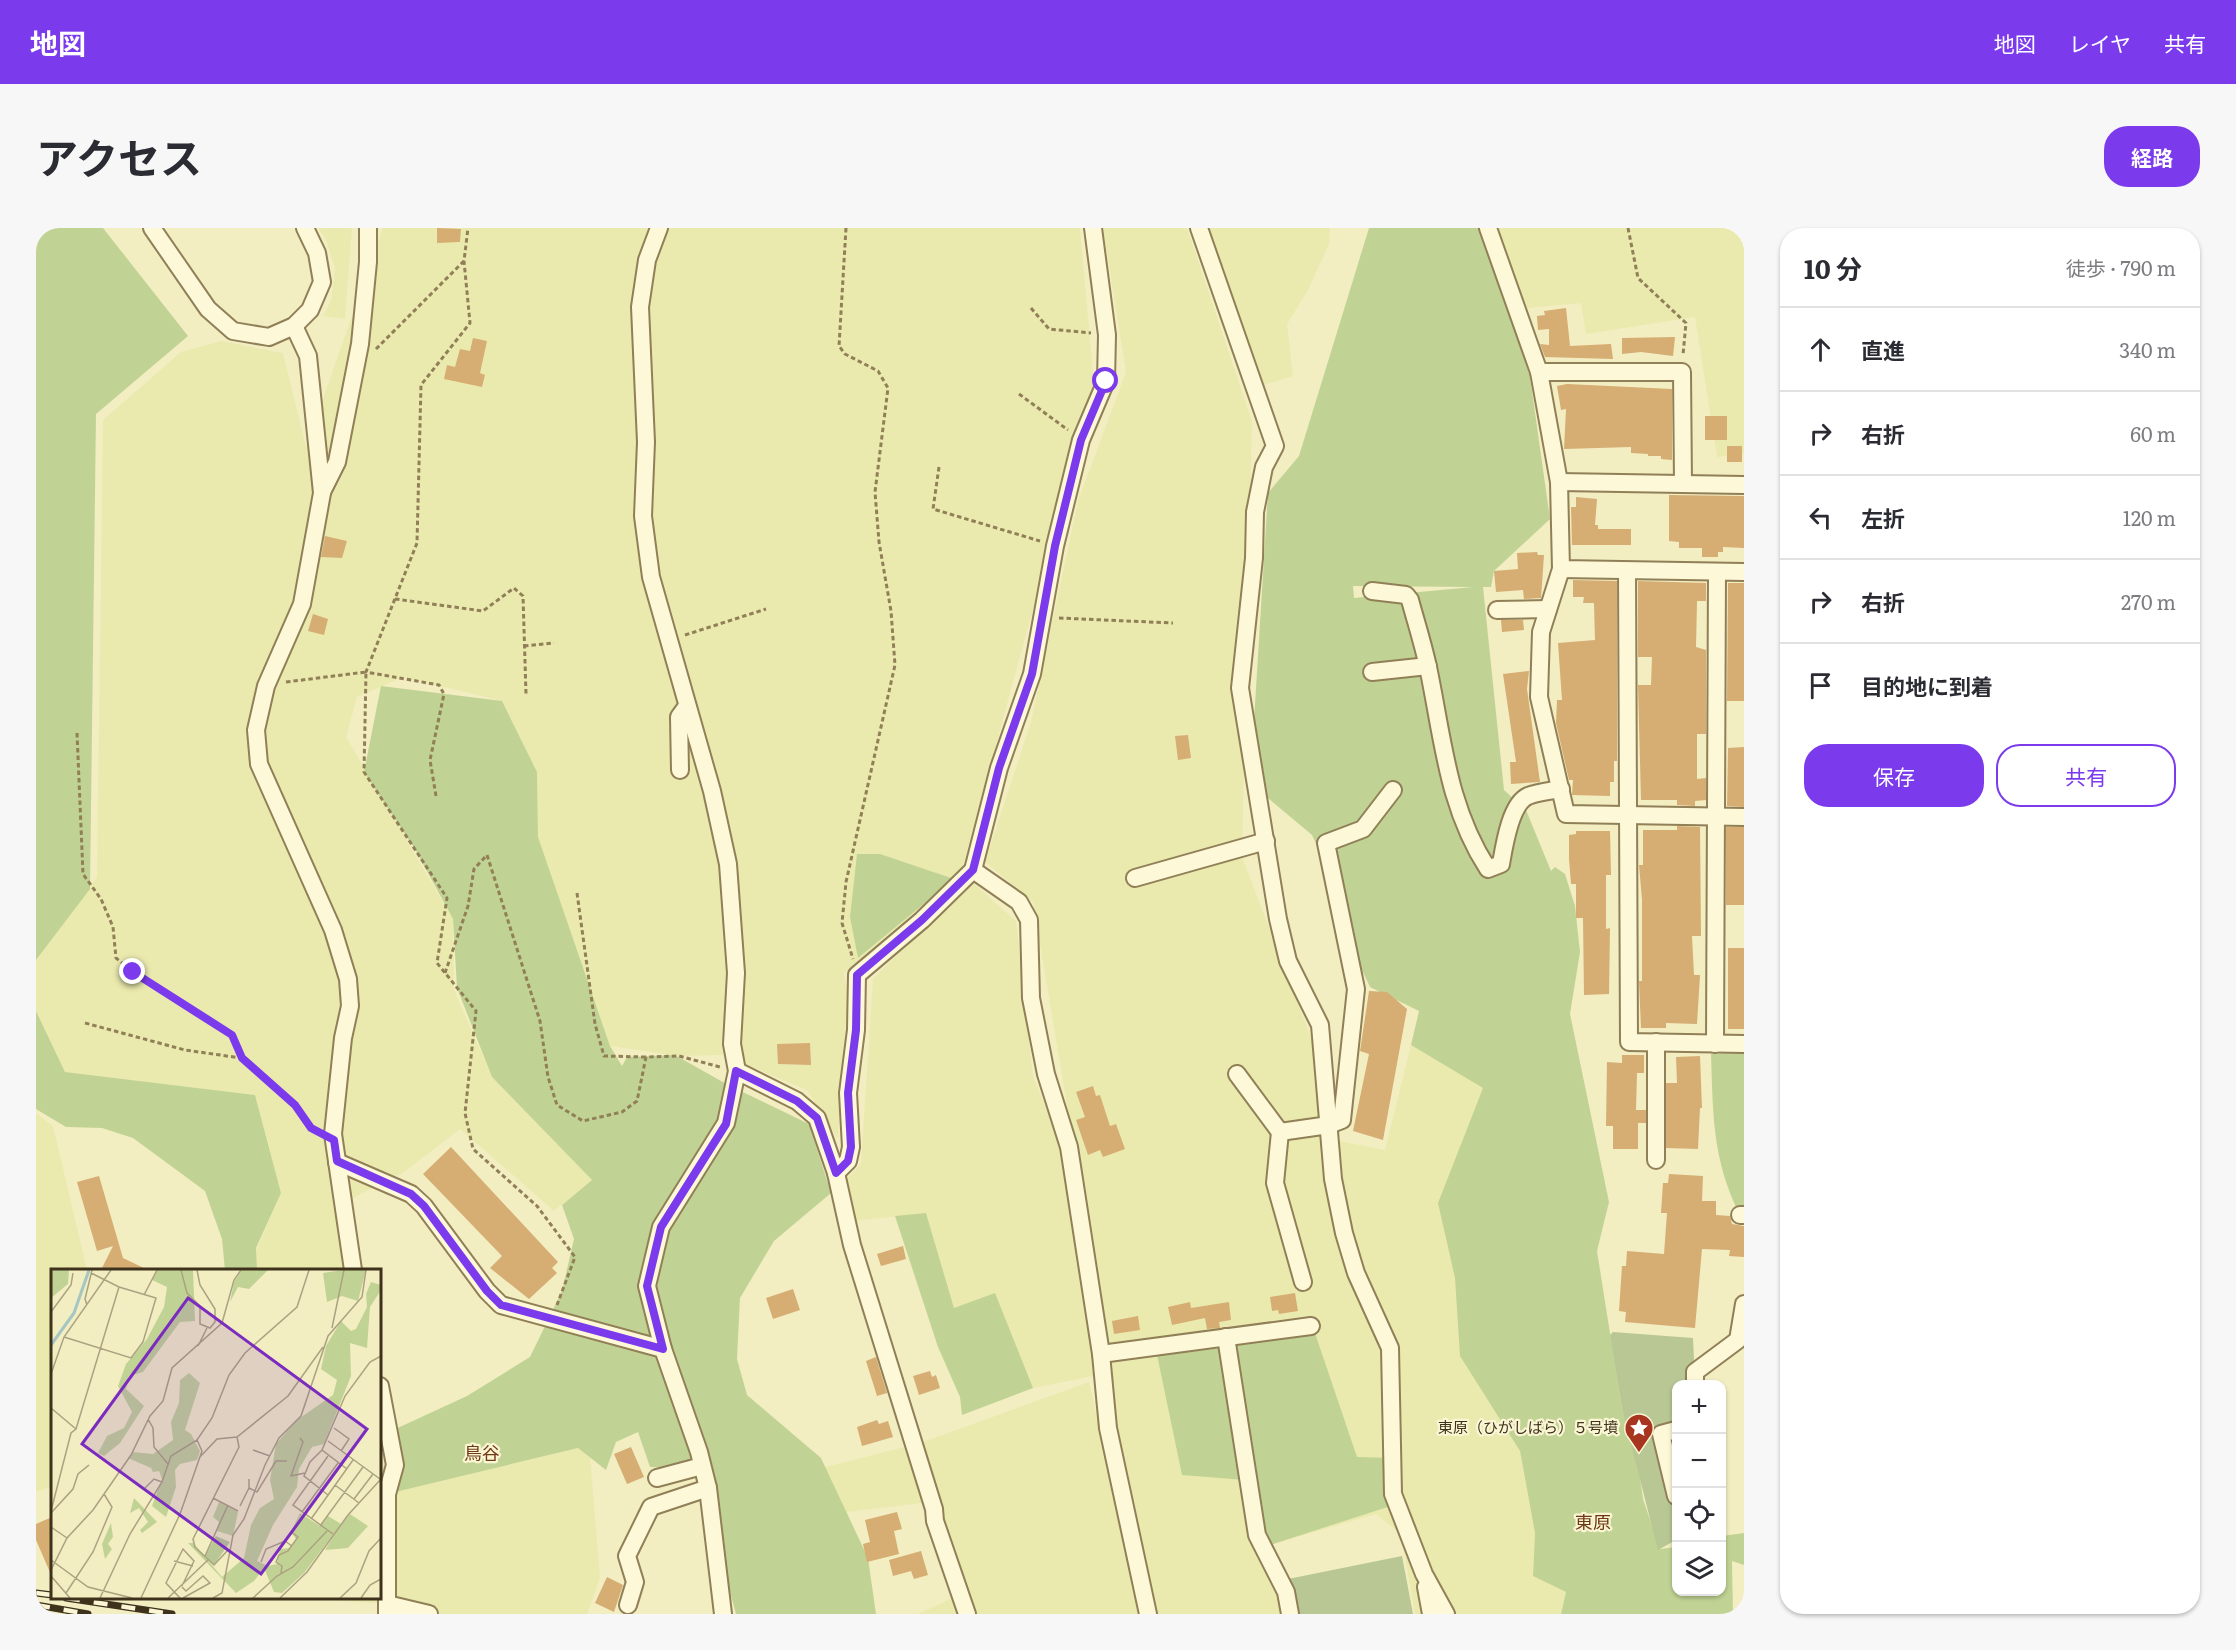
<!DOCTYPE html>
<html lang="ja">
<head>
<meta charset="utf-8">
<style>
  body { margin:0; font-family:Literata,"Noto Sans JP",serif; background:#f7f7f7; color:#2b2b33 }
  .controls { position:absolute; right:18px; bottom:18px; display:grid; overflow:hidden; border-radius:12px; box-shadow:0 2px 4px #0004 }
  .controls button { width:54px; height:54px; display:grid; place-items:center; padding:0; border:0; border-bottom:2px solid #e1e1e2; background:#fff; color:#2b2b33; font:30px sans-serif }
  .stop { position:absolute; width:18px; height:18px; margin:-14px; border:4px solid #7c3aed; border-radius:50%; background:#fff }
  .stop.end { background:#7c3aed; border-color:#fff; box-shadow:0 2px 6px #0008 }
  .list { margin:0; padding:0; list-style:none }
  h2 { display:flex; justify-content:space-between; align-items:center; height:78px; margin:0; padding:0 24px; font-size:26px }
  h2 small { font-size:20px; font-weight:400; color:#7c7c81 }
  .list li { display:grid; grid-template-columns:39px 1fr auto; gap:18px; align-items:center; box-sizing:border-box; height:84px; padding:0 24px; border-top:2px solid #e1e1e2 }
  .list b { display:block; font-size:22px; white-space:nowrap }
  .list em { font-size:20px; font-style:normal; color:#7c7c81 }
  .actions { display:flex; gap:12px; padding:18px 24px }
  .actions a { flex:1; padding:14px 0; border:2px solid #7c3aed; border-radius:24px; text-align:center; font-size:21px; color:#7c3aed }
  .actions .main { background:#7c3aed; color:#fff }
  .icon { flex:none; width:33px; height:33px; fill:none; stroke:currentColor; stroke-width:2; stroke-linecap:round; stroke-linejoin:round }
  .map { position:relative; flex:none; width:1708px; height:1386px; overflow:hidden; border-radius:24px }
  header { display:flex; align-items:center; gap:36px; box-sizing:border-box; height:84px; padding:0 30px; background:#7c3aed; color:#fff }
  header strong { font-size:28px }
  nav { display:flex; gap:33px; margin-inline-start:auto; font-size:21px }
  .intro { display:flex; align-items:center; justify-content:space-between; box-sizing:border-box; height:144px; padding:0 36px }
  h1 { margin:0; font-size:42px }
  .button { padding:15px 27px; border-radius:24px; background:#7c3aed; color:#fff; font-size:21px; font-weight:700 }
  main { display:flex; gap:36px; padding:0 36px }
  aside { flex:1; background:#fff; border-radius:24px; box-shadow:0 2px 4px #0004 }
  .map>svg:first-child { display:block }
</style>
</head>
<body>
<header>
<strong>地図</strong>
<nav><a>地図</a><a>レイヤ</a><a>共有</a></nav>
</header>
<div class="intro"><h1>アクセス</h1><a class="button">経路</a></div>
<main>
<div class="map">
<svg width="1708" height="1386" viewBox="0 0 1708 1386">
  <rect width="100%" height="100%" fill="#f3edc2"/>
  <g fill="#eaeaaf">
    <path d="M282 0H316L309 91 287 88 295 73 299 40 290 11Z"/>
    <path d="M347 0H1044L1058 157 925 645 808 745 812 768 802 911 771 862 687 827 643 828 574 818 502 619 501 544 466 473 367 449 321 469 310 509 417 691 418 762 456 849 556 952 518 983 424 901 368 944 315 971 324 1042H221L220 1023 245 965 219 867 29 844 0 783V732L61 649 67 192 145 124 185 113 247 125 270 219Z"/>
    <path d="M1067 0H1151L1216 193 1206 629 1277 815 1287 910 1349 922 1375 817 1453 859 1484 1223 1499 1305 1497 1348 1530 1364 1525 1386H1379L1365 1306 1340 1286 1234 1317 1249 1386H1112L1096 1330 1043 950 997 674 949 634 995 494 1042 273 1090 144Z"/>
    <path d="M1173 0H1294L1293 16 1272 62 1251 96 1257 148 1225 158Z"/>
    <path d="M1461 0H1708V225L1681 229 1659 89 1550 106 1545 75 1491 80Z"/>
    <path d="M935 653 980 693 997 848 1037 946 1062 1147 997 1160 959 1066 918 1081 890 985 817 993 807 954 825 936 837 751Z"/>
    <path d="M0 885 17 898 51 1042H16V1258L0 1264Z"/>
    <path d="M1053 1154 1085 1298 1109 1386H882L925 1366 903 1273 810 1284 786 1240 884 1215Z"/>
    <path d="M344 1205 351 1266 542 1220 554 1228 564 1350 551 1386H404L351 1376 268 1370H344Z"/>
  </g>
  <g fill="#c1d394" fill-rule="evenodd">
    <path d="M0 0H67L152 108 60 186 54 661 0 732Z"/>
    <path d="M1333 0H1448L1494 149 1514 291 1458 343 1455 359H1447L1468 562 1490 582 1515 643 1519 639 1529 646 1539 678 1544 724 1534 786 1573 974 1561 1023 1586 1181 1602 1236 1607 1271 1624 1321 1640 1319V1364H1686V1308L1708 1305V1337L1696 1333 1697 1386H1525L1530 1364 1497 1348 1499 1305 1484 1223 1424 1128 1419 1050 1402 975 1447 860 1375 817 1383 783 1334 759 1320 729 1317 697 1276 607 1232 570 1217 509 1232 265 1263 228ZM1317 358 1437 359 1318 370Z"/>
    <path d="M345 458 466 473 501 544 502 609 574 818 586 838 591 829 639 827 692 857 773 896 795 965 738 1013 704 1070 701 1131 711 1167 785 1230 832 1330 840 1386H700L677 1301 669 1250 657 1240 614 1239 602 1204 580 1214 570 1242 542 1220 351 1266 353 1204 431 1168 494 1129 526 1063 538 1011 526 977 556 952 456 849 421 760 417 691 380 623 328 544Z"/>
    <path d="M821 626H844L918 651 822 730 814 689Z"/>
    <path d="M0 783 29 844 219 867 245 965 220 1020 221 1042H189L186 1011 169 963 97 910 66 900 30 899 0 881Z"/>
    <path d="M1708 825V988L1704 987C1676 932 1677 885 1675 826Z"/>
    <path d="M890 985 918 1080 959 1065 997 1160 926 1187 924 1169 902 1119 859 988Z"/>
    <path d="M1279 1105 1321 1229 1357 1230 1361 1276 1234 1317 1208 1252 1146 1247 1121 1127Z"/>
  </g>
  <g fill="#b8c794">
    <path d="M1577 1104 1657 1110 1658 1132 1654 1156H1640V1197L1620 1205 1640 1281V1312L1622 1322 1586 1181 1574 1107Z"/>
    <path d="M1366 1328 1377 1386H1258L1252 1351Z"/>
  </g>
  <g fill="#d6ad73">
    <path d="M401 0 425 1 424 14 401 15Z"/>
    <path d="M1530 80 1534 118 1575 116 1577 131 1509 129 1504 116 1513 117V101L1502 102 1501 88 1509 87 1508 83Z"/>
    <path d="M1639 109 1637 128 1605 124 1586 126V110Z"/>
    <path d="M437 110 451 113 444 145 449 147 446 159 408 151 411 137 419 139 424 121 434 123Z"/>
    <path d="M1531 156 1636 161V232L1625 231V228H1612V226L1595 225V219L1528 221 1530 181 1525 182 1521 158Z"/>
    <rect x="1669" y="188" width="22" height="24"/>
    <rect x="1691" y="218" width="15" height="16"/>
    <path d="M1633 267 1708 268V320L1687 319V324H1682V329H1666V320H1643V314L1633 313Z"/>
    <path d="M1540 269 1561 271 1559 297H1562V301H1595V317H1536L1535 279H1540Z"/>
    <path d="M289 308 311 313 306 330 285 329Z"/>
    <path d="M1501 324 1502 327H1508L1505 370 1488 371 1487 362 1460 364 1458 343 1482 341 1481 325Z"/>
    <path d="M1537 352 1581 353V533H1578V554H1574V568L1536 567 1537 552H1533L1520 495 1521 472H1526L1522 415 1559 412 1558 375H1547L1548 369H1537Z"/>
    <path d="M1602 353 1670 355V373H1661L1660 419 1670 422V506H1661V551L1670 550V572L1659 573V578L1641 577V572H1605L1602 457H1615L1616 429H1602Z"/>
    <path d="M1692 355H1708V473H1691Z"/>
    <path d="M277 386 292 391 288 407 272 403Z"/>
    <path d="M1465 392H1487L1488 402 1466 404Z"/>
    <path d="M1493 443 1491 461 1504 554 1475 556 1474 534H1480L1467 446Z"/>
    <path d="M1152 507 1155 530 1142 532 1139 508Z"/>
    <path d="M1708 519V579L1691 578 1692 520Z"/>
    <path d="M1641 598 1664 599 1665 708H1656L1658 747H1664L1661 796 1630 795V800H1605L1603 753H1606V672L1603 637H1607V602H1641Z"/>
    <rect x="1690" y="599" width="18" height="78"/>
    <path d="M1540 603H1574L1575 647H1570V701L1574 700 1573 766 1548 767 1547 690H1540V656H1535L1533 631V607L1540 606Z"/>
    <rect x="1692" y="720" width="16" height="81"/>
    <path d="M1333 763 1351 764 1371 781 1347 912 1317 903 1333 826 1324 823Z"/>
    <path d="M774 815 775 837 742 836 741 816Z"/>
    <path d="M1586 827H1608V845H1601L1600 882H1610V895H1602V921H1577V898H1570L1571 834 1586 835Z"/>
    <path d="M1664 828 1666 880H1664L1662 921 1630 920V855H1641L1640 829Z"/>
    <path d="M1057 858 1060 868 1064 867 1074 898 1080 896 1089 921 1067 929 1064 922 1052 927 1040 892 1049 889 1040 864Z"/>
    <path d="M415 919 522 1034 516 1040 521 1045 493 1071 454 1040 466 1028 387 946Z"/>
    <path d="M1633 946 1667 948 1666 973H1680V987L1694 988 1696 996 1708 998V1029L1693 1028 1694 1022 1666 1021 1659 1100 1589 1094 1590 1084 1583 1083 1586 1038H1590L1591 1023 1628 1026 1631 985H1625L1627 955H1632Z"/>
    <path d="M63 948 87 1030 112 1042H65L77 1018 61 1023 41 954Z"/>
    <path d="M867 1018 870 1031 845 1038 841 1026Z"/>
    <path d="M757 1061 764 1082 737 1091 730 1070Z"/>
    <path d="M1259 1065 1262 1083 1243 1086 1242 1082 1236 1083 1234 1069Z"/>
    <path d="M1154 1074 1155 1080 1193 1074 1195 1092 1183 1094 1184 1100 1171 1101 1169 1090 1136 1097 1132 1079Z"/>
    <path d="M1102 1088 1104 1102 1078 1106 1076 1093Z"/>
    <path d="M840 1129 851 1165 841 1168 830 1133Z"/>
    <path d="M894 1143 896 1149 900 1147 904 1160 883 1167 877 1148Z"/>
    <path d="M841 1192 843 1196 852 1193 857 1209 826 1218 821 1199Z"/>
    <path d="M595 1219 608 1249 591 1256 578 1226Z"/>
    <path d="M861 1284 866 1301 858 1303 863 1326 831 1334 827 1316 834 1314 829 1292Z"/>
    <path d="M16 1289V1349L0 1312V1296Z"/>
    <path d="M885 1323 892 1347 878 1351 875 1343 857 1348 853 1332Z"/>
    <path d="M571 1349 587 1357 578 1384 559 1375Z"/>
  </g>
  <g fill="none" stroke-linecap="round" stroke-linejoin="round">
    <g stroke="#907f57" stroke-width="20">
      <g id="minor">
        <path d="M116 0 172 81 197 103 233 109 258 98 274 82 286 54 281 25 269 0"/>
        <path d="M623 0 611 32 604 79 610 214 607 288 615 349 676 563 692 636 700 745 696 816 701 843 690 895 625 999 611 1058 627 1121 663 1224 672 1260 687 1386"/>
        <path d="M1163 0 1239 218 1228 239 1219 284 1218 330 1204 460 1242 691 1252 733 1284 797 1297 951 1308 1005 1320 1045 1354 1120 1357 1266 1388 1346 1410 1386"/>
        <path d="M1452 0 1503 144 1523 254 1525 341 1708 344"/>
        <path d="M258 98 272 128 286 265 266 376 230 458 220 502 223 536 297 702 312 751 314 778 307 810 297 906 317 1042"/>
        <path d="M1503 144H1646L1647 256"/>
        <path d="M1523 254 1708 257"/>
        <path d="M286 264 301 234 324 116 332 34V0"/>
        <path d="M1525 341 1505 404 1503 469 1530 586 1708 589"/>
        <path d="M1591 344 1593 814 1708 816"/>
        <path d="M1336 363 1370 367 1374 372C1380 394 1387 416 1392 439 1407 510 1411 578 1452 641L1465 636C1468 619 1474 576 1492 568 1502 564 1514 563 1525 561"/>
        <path d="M1461 382 1512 381"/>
        <path d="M1336 444 1392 438"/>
        <path d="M644 542 643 489 651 478"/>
        <path d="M937 642 983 674 993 692 995 770 1010 846 1033 919 1065 1126 1072 1200 1112 1386"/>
        <path d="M1099 650 1230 613"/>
        <path d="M1620 814V932"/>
        <path d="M1679 816 1681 344"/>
        <path d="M701 843 761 873 781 890 800 945 816 1017 898 1281 899 1293 931 1386"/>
        <path d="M1201 846 1244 904 1293 897 1306 892 1320 761 1290 615 1327 601 1357 562"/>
        <path d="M1244 904 1239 955 1267 1054"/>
        <path d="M301 934 375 966 388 978 451 1063 465 1077 627 1121"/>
        <path d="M800 945 812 933 815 919 812 865 820 802 821 747 886 692 937 642 963 540 996 446 1019 318 1045 212 1070 153 1071 107 1057 0"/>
        <path d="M1704 987H1708"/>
        <path d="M1190 1109 1221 1307 1250 1364 1254 1386"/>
        <path d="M1065 1126 1275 1098"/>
        <path d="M1659 1156V1144L1702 1112 1708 1076"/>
        <path d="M344 1158 359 1237 351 1266V1386"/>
        <path d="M1640 1202 1625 1206 1640 1268"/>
        <path d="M621 1250 666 1238"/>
        <path d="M1390 1359 1395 1386"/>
        <path d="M351 1376 393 1386"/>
        <path d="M592 1377 599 1354 591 1328 615 1279 672 1260"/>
      </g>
    </g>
    <g stroke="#907f57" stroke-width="3" stroke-dasharray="4.5 3" stroke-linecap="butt">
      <path d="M810 0 803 118 809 126 842 143 852 160 839 264 843 314 855 383 859 437 810 654 806 695 817 731"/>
      <path d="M1592 0 1602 50 1650 95 1647 127"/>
      <path d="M995 80 1013 101 1055 105"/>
      <path d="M340 121 428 33"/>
      <path d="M983 166 1032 202"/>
      <path d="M903 239 897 281 1004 313"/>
      <path d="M359 371 447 383 478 360 487 368 490 466"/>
      <path d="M1023 390 1137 395"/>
      <path d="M649 407 730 381"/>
      <path d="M488 418 518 415"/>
      <path d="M250 454 330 444 328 544 411 670 401 735 440 783 429 885 437 921 501 978 539 1029 521 1077"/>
      <path d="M41 505 47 646 65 671 77 699 80 730 97 744 197 807 206 830 259 877 275 900 282 904"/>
      <path d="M400 568 394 532 408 466 403 457 330 444 381 315 385 157 434 95 428 33 432 0"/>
      <path d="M541 665 559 796 568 828 610 829"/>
      <path d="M409 745 432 678 438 641 451 627 504 793 512 849 521 877 547 893 586 884 601 873 610 829 643 828 684 839"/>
      <path d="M49 795 149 822 205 830"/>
    </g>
    <use href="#minor" stroke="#fdf8d7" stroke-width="16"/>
    <g stroke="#3e321d" stroke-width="7">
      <g id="rail">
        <path d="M0 1365 16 1367"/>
        <path d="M30 1370 136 1386"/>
        <path d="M0 1377 52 1386"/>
      </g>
    </g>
    <use href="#rail" stroke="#faf5d3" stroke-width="4.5" stroke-dasharray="14" stroke-linecap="butt"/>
  </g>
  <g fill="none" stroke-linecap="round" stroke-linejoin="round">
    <path stroke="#7c3aed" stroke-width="8" d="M97 744 196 807 206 830 259 877 275 900 298 912 301 933 375 966 388 978 451 1063 465 1077 627 1121 611 1058 625 999 690 896 700 843 761 873 781 890 800 945 812 933 815 919 812 865 820 802 821 747 886 692 937 642 963 540 996 446 1019 318 1045 212 1070 153"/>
  </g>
  <defs>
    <g id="sight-pin" transform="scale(1.5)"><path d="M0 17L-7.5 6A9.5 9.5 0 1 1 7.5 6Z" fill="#a7351f" stroke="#faf5d3"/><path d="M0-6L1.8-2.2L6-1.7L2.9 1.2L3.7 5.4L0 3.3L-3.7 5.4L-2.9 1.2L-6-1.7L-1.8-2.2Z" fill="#fff"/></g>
  </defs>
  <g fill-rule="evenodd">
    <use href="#sight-pin" x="1603" y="1200"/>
  </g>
  <g text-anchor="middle" stroke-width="4.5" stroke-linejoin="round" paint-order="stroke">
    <g font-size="15" fill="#3e321d" stroke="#faf5d3" text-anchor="end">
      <text x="1582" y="1205">東原（ひがしばら）５号墳</text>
    </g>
    <g font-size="18" fill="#703916" stroke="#faf5d3">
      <text x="446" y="1232">鳥谷</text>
      <text x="1557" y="1301">東原</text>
    </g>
  </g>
  <g transform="translate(15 1041)">
    <rect width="330" height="330" fill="#f3edc2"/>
    <path d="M0 1H18L17 15 0 29ZM106 1H142L144 52 129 53 92 103 78 107 75 120 93 137 69 174 53 187 47 184 56 167 73 159 81 143 67 117 75 95 96 70 113 38 116 18 101 11ZM191 1H217L198 20 187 18 179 33 183 13ZM292 1H315L307 32 291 27 276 33 272 4ZM320 13 330 16V21L319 38 316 79 299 74 300 107 273 175 261 178 248 200 246 218 222 256 206 292 217 297 226 295 229 280 238 279 245 270 240 263 249 244 269 257 277 247 290 255 299 245 317 257 297 279 274 281 288 258 253 304 231 324 223 323 213 299 203 312 185 324 137 274H142L171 308 193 289 200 256 209 239 223 230 219 211 225 175 246 151 282 126 286 111 270 100 275 77 290 52 300 62 305 60 316 38 315 25ZM138 104 149 114 134 161 140 165 149 182 146 191 129 195 124 201 125 218 115 248 101 237 111 210 108 202 102 203 100 199 77 189 82 183 102 185 122 171 120 153 128 134 129 111ZM83 229 106 253 91 264 89 261 97 253 88 239 79 244ZM168 233 187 243 182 267 166 262 168 253 162 248ZM60 254 62 268 57 275 61 280 54 290 51 275Z" fill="#c1d394"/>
    <path d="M165 267 179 273 163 296 154 287Z" fill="#b8c794"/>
    <path fill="none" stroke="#a5c6c2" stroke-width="3" d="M0 76 23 44 38 1"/>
    <path fill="none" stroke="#aba280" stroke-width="1.5" d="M130 1 136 24 149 37V55L159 59 164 53V40L149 16 146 1M93 26 106 1M36 36 34 30 41 1M0 43 20 16 22 4M281 59 293 1M13 68 80 89 92 73 105 29 68 18 40 4M147 77 156 59M0 105 13 68 60 1M0 139 25 160M97 150 102 159 103 178 117 195M283 159 298 170 290 182M249 169 252 173 240 207 254 204M277 172 329 210M202 181 219 187M271 181 259 193 253 207 277 226M277 187 242 236 282 265M148 189 166 170 186 168 237 127 272 78M296 200 271 181 294 127 319 93 330 87M198 210V219L206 223 225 192H236M284 216 308 234M94 219 103 210 111 213M162 229 187 242M303 230 322 205M189 237 198 219M0 242 20 164 25 160 68 18M251 243 287 194M0 244 22 220 27 205 38 196M260 250 302 191M269 257 312 198M0 258 16 269M177 281 163 296 144 278 142 270 188 178 186 168M154 287 177 236M0 291 37 318 81 329M123 292 142 297M210 293 215 280 234 272 241 277M0 301 16 269 42 241 80 186 99 147 112 132 121 99 171 54 183 11 190 1M230 304 231 297 225 293 228 286 237 282 247 268 240 263M0 307 19 329M131 318 135 322 152 307 159 314 132 329M15 324 42 283 61 238 53 225M49 329 79 265 111 213 120 187 146 171 161 149 178 106 194 84 246 38 258 1M90 329 129 245 151 182 146 171M117 329 158 290M129 329 115 314 132 280 143 292 131 317M162 329 171 324 182 266 193 250 214 196 228 169 250 147 277 67 311 28 315 1M202 329 226 307 242 298 276 262M229 329 256 303 297 246 330 210M289 329 305 314 318 282 330 269M310 329 319 316 330 310"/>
    <path fill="#7b2cbf" fill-opacity="0.15" stroke="#7b2cbf" stroke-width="3" d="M137 29 316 160 210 305 31 175Z"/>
    <rect width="330" height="330" fill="none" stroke="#3e321d" stroke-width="3"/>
  </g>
</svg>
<div class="controls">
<button>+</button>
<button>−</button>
<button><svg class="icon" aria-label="locate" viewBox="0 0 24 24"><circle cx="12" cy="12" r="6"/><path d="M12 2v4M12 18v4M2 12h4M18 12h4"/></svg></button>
<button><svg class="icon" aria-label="layers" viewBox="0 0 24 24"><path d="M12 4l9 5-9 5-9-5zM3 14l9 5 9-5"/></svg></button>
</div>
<div class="stop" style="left:1070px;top:153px"></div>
<div class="stop end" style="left:97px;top:744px"></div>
</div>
<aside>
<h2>10 分<small>徒歩 · 790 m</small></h2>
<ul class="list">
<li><svg class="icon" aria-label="ahead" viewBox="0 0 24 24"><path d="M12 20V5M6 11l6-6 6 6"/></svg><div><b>直進</b></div><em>340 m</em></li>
<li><svg class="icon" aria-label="right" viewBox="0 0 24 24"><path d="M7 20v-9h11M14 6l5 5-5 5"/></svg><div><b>右折</b></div><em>60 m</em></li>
<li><svg class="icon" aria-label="left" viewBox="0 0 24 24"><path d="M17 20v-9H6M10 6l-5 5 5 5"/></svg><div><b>左折</b></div><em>120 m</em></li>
<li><svg class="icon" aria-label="right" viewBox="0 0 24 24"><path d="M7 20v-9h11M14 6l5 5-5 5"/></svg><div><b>右折</b></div><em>270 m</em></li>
<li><svg class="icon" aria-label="arrive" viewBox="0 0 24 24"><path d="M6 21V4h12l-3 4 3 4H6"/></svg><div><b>目的地に到着</b></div></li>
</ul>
<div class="actions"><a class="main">保存</a><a>共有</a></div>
</aside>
</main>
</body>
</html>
